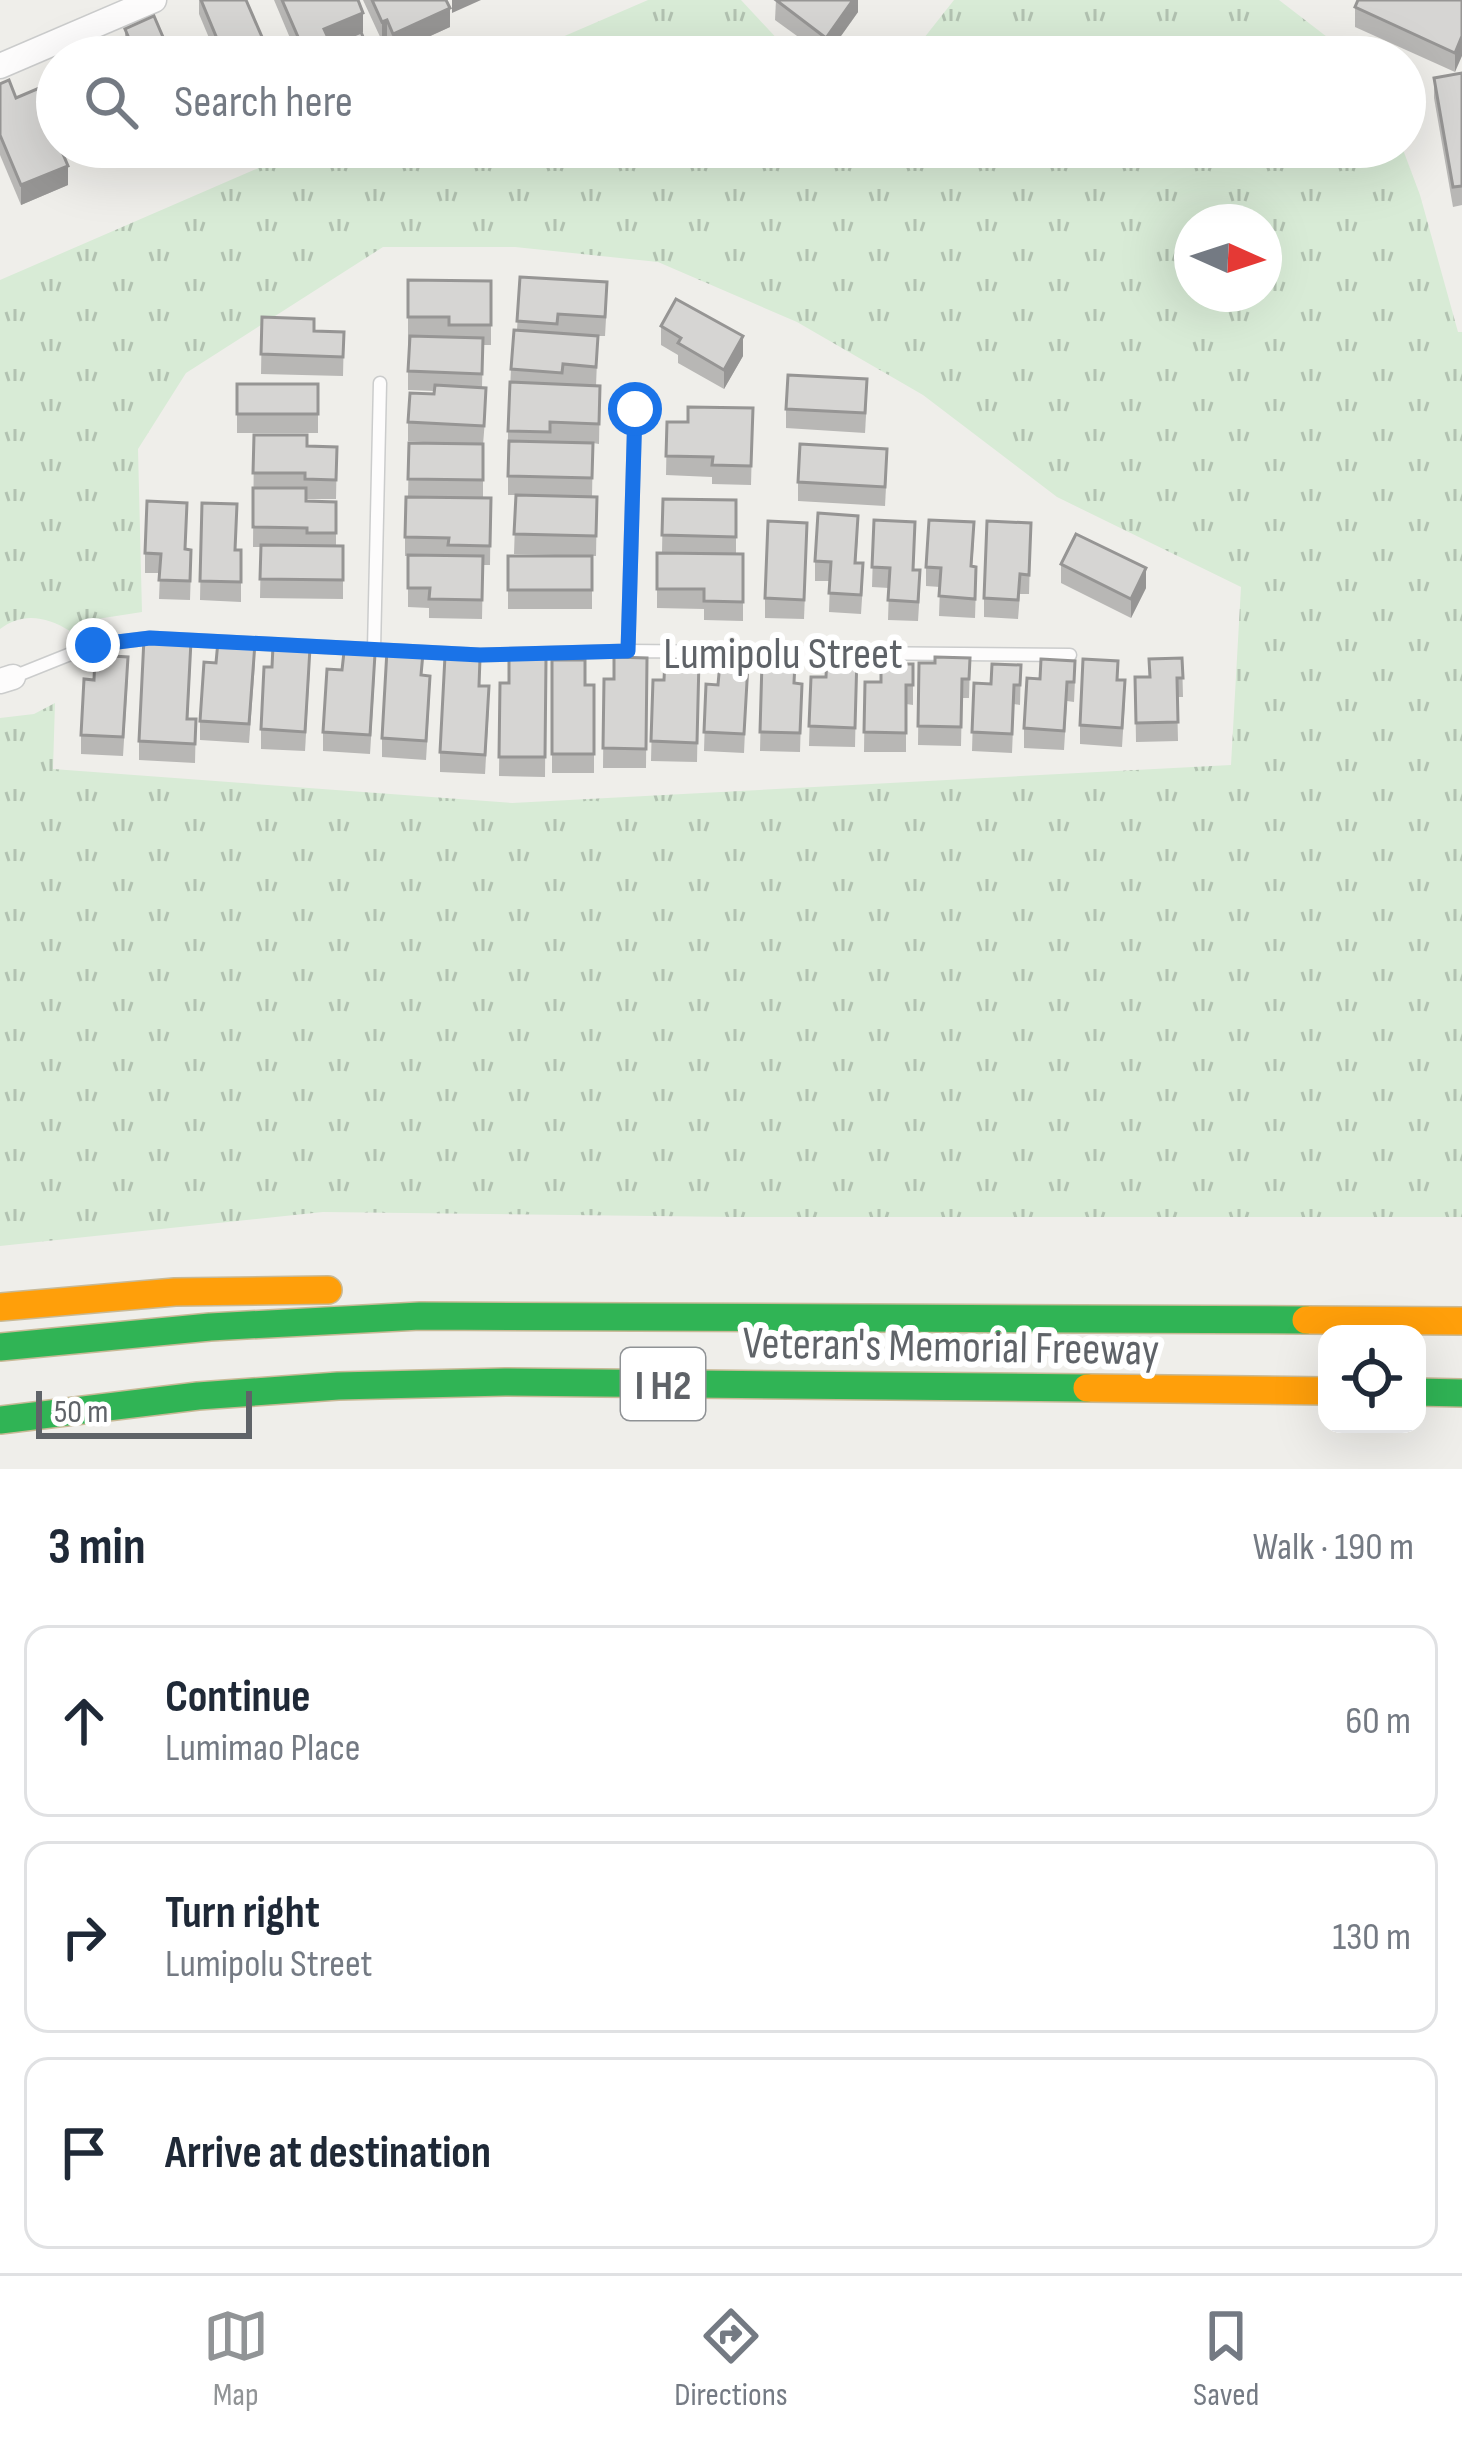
<!DOCTYPE html>
<html lang="en">
<head>
<meta charset="utf-8">
<style>
  body { margin:0; font-family:"Sofia Sans Condensed",sans-serif; background:#f2f2f3; color:#1f2937 }
  .controls { position:absolute; right:36px; bottom:36px; display:grid; overflow:hidden; border-radius:24px; box-shadow:0 12px 48px #0002 }
  .controls button { width:108px; height:108px; display:grid; place-items:center; padding:0; border:0; border-bottom:3px solid #e0e1e3; background:#fff; color:#1f2937; font:60px sans-serif }
  .compass { position:absolute; left:1174px; top:204px; width:108px; height:108px; border-radius:50%; background:#fff; box-shadow:0 12px 48px #0002; rotate:93deg }
  .scale { position:absolute; left:36px; bottom:30px; width:216px; box-sizing:border-box; padding-left:12px; border:6px solid #5f6368; border-top:0; font-size:33px; line-height:42px; white-space:nowrap; color:#5f6368; -webkit-text-stroke:9px #fff; paint-order:stroke }
  .stop { position:absolute; width:36px; height:36px; margin:-27px; border:9px solid #1a73e8; border-radius:50%; background:#fff }
  .stop.end { background:#1a73e8; border-color:#fff; box-shadow:0 3px 12px #0008 }
  .list { margin:0; padding:0; list-style:none }
  h2 { display:flex; justify-content:space-between; align-items:center; height:156px; margin:0; padding:0 48px; font-size:51px }
  h2 small { font-size:39px; font-weight:400; color:#747a83 }
  .list li { display:grid; grid-template-columns:78px 1fr auto; gap:36px; align-items:center; box-sizing:border-box; height:192px; margin:0 24px 24px; padding:0 24px; border:3px solid #e0e1e3; border-radius:24px }
  .list b { display:block; font-size:45px; white-space:nowrap }
  .list p { margin:0; font-size:39px; white-space:nowrap; color:#747a83 }
  .list em { font-size:39px; font-style:normal; color:#747a83 }
  .icon { flex:none; width:66px; height:66px; fill:none; stroke:currentColor; stroke-width:2; stroke-linecap:round; stroke-linejoin:round }
  .map { position:relative; flex:none; width:1462px; height:1469px; overflow:hidden }
  .search { position:absolute; background:#fff; box-shadow:0 12px 48px #0002; left:36px; right:36px; top:36px; height:132px; display:flex; align-items:center; gap:30px; box-sizing:border-box; padding:0 42px; border-radius:66px; color:#747a83; font-size:45px }
  .sheet { height:804px; background:#fff }
  nav { display:flex; justify-content:space-around; align-items:center; box-sizing:border-box; height:168px; border-top:3px solid #e0e1e3; background:#fff; font-size:33px; color:#747a83 }
  nav a { display:grid; justify-items:center; gap:6px }
  nav .on { color:#919496 }
  .map>svg:first-child { display:block }
</style>
</head>
<body>
<div class="map">
<svg width="1462" height="1469" viewBox="0 0 1462 1469">
  <defs>
    <pattern id="grass-tufts" width="24" height="20" patternUnits="userSpaceOnUse" patternTransform="scale(3)"><rect width="24" height="20" fill="#d8ebd6"/><path d="M3 7l-1-3M5 7V3M7 7l1-3M15 17l-1-3M17 17v-4M19 17l1-3" fill="none" stroke="#b2c2b1"/></pattern>
  </defs>
  <rect width="100%" height="100%" fill="#efeeea"/>
  <g fill="url(#grass-tufts)" fill-rule="evenodd">
    <path d="M648 0H741L794 57H516Z"/>
    <path d="M954 0H1279L1331 40 1344 57H909Z"/>
    <path d="M307 147H1402L1420 195 1458 332H1462V1217H734L323 1212 0 1246V718L34 714 55 703 53 769 512 803 1231 765 1241 587 1057 497 923 395 797 322 658 262 515 247H383L186 373 138 449 142 612 97 619 70 631C46 616 22 612 0 629V280ZM1192 222H1264V294H1192Z"/>
  </g>
  <g fill="none" stroke-linecap="round" stroke-linejoin="round">
    <g stroke="#cbcccc" stroke-width="15">
      <g id="lane">
        <path d="M374 649 380 383"/>
        <path d="M628 651 635 409"/>
        <path d="M13 677 93 645 150 638 480 655 628 651 1070 655"/>
      </g>
    </g>
    <g stroke="#cbcccc" stroke-width="27">
      <g id="street">
        <path d="M0 66 154 0"/>
        <path d="M0 681 13 677"/>
      </g>
    </g>
    <g stroke="#c8b996" stroke-width="30">
      <g id="fast">
        <path d="M0 1347 210 1327 420 1316 1306 1320"/>
        <path d="M1417 1392 1462 1393"/>
        <path d="M0 1420 198 1396 338 1386 505 1382 1087 1388"/>
      </g>
    </g>
    <g stroke="#c8b996" stroke-width="30">
      <g id="slow">
        <path d="M0 1307 175 1292 328 1290"/>
        <path d="M1306 1320 1462 1321"/>
        <path d="M1087 1388 1327 1391"/>
      </g>
    </g>
    <use href="#lane" stroke="#fdfcfc" stroke-width="12"/>
    <use href="#street" stroke="#fdfcfc" stroke-width="24"/>
    <use href="#fast" stroke="#30b455" stroke-width="27"/>
    <use href="#slow" stroke="#ff9f0a" stroke-width="27"/>
  </g>
  <g fill="#b8b7b5">
    <path d="M199 0H246L262 57H217L199 14Z"/>
    <path d="M274 0H358L363 32 362 33 370 57H342L340 42 330 46V57H298Z"/>
    <path d="M363 0H446L450 27 393 53 387 39 382 41Z"/>
    <path d="M776 0H858V12L826 57 775 20Z"/>
    <path d="M1462 0 1455 72 1355 27V7Z"/>
    <path d="M125 29 169 51 205 57H129L125 48Z"/>
    <path d="M1462 73V205L1453 207 1434 98V78Z"/>
    <path d="M0 84 54 130 68 185 21 205 0 155Z"/>
    <path d="M111 147H147V152L119 165Z"/>
    <path d="M520 277 607 301 605 336H598L596 386H600L599 444 593 443 592 497H597L596 556 514 554 516 495H508V431L511 369 517 330Z"/>
    <path d="M408 280 491 281V345H483L482 387 486 407 483 445V498H491L490 565H483L482 619 429 618V608L408 607V556H405V537L408 497 409 443 453 444 408 441V422L434 394V391L408 390Z"/>
    <path d="M262 317 314 331 344 332 343 376 261 374Z"/>
    <path d="M661 326 743 356 724 389 678 363V355L661 345Z"/>
    <rect x="237" y="384" width="81" height="49"/>
    <path d="M867 399 865 433 786 428V409Z"/>
    <path d="M753 408 751 485 712 484V477L666 475 667 422H688Z"/>
    <path d="M254 435 307 446 337 447 336 499H306V501L336 502V546H343V599L260 598 261 547H253Z"/>
    <path d="M887 468 885 506 798 501V482Z"/>
    <path d="M663 499 736 500V554H743V621L704 620V609L657 608V553H662Z"/>
    <path d="M202 503 236 550H241V602L200 600Z"/>
    <path d="M874 520 914 570 920 589 918 621 888 620 889 588 872 587Z"/>
    <path d="M1031 523 1029 594H1020L1018 619 984 617V598Z"/>
    <path d="M858 535 856 563 863 583 861 614 829 612 830 581H815V561Z"/>
    <path d="M807 542 804 619 765 618V598Z"/>
    <path d="M974 542 972 566 976 586 975 618 939 616 940 587 926 586V567Z"/>
    <path d="M186 549 191 569 190 600 159 599 160 573H145V553Z"/>
    <rect x="508" y="556" width="84" height="53"/>
    <path d="M1061 564 1146 588 1131 618 1061 583Z"/>
    <path d="M857 655 855 747 809 746 811 677H826Z"/>
    <path d="M647 658 646 768H603L604 679H614Z"/>
    <path d="M970 658 969 698H962L961 746 918 745 919 663H935Z"/>
    <path d="M1182 658 1183 697H1177L1178 741 1136 742 1135 677H1149Z"/>
    <path d="M546 659 545 777 499 776 500 683H509Z"/>
    <path d="M552 660 585 685H594V773H552Z"/>
    <path d="M699 660 697 762 651 761 653 680H664Z"/>
    <path d="M191 661 188 719H196L195 763 139 760V741Z"/>
    <path d="M762 662 795 683 802 684 800 752 760 751Z"/>
    <path d="M255 663 249 743 200 740V721Z"/>
    <path d="M748 664 744 753 704 751 706 684 718 685Z"/>
    <path d="M913 664V705L906 704V752H864L865 682H881Z"/>
    <path d="M1021 665 1020 705 1014 704 1012 753 972 751 974 683 991 684Z"/>
    <path d="M310 667 305 751 261 749V729Z"/>
    <path d="M375 673 370 754 323 751V732Z"/>
    <path d="M422 675 430 695 426 760 382 757V738Z"/>
    <path d="M128 676 123 756 81 754V735Z"/>
    <path d="M1040 679 1075 680 1074 702 1067 701 1064 750 1024 748V728Z"/>
    <path d="M1118 680 1125 700 1122 747 1080 744V725Z"/>
    <path d="M480 686 489 706 485 774 440 772V752Z"/>
  </g>
  <g fill="#969594">
    <path d="M452 0H481L452 13Z"/>
    <path d="M853 0H858V12L826 57V38Z"/>
    <path d="M450 8V27L393 53V34Z"/>
    <path d="M363 13V32L330 46V57H305V53L324 29Z"/>
    <path d="M387 20V39L382 41V22Z"/>
    <path d="M1462 36V56L1455 72V53Z"/>
    <path d="M262 37V57H223V53Z"/>
    <path d="M54 111V130L46 133V114Z"/>
    <path d="M119 147H147V152L119 165Z"/>
    <path d="M68 166V185L21 205V185Z"/>
    <path d="M743 336V356L724 389V370Z"/>
    <path d="M1146 568V588L1131 618V599Z"/>
  </g>
  <g fill="#d6d5d3" stroke="#969594" stroke-width="3">
    <path d="M201 0H246L262 37 223 53Z"/>
    <path d="M282 0H358L363 13 324 29 330 42 305 53Z"/>
    <path d="M372 0H446L450 8 393 34 387 20 382 22Z"/>
    <path d="M776 0H853L826 38Z"/>
    <path d="M1358 0H1462V36L1455 53 1355 7Z"/>
    <path d="M154 16 169 51 197 39 205 57H137L125 29Z"/>
    <path d="M361 32 370 54 361 57H346L340 41Z"/>
    <path d="M1462 73V186L1453 187 1434 78Z"/>
    <path d="M9 80 16 98 44 86 54 111 46 114 57 140V147H60L68 166 21 185 0 135V84Z"/>
    <path d="M520 277 607 282 605 317 558 314 557 324 517 321Z"/>
    <path d="M408 280 491 281V325H449V317H408Z"/>
    <path d="M676 299 743 336 724 370 678 343 681 338 661 326Z"/>
    <path d="M262 317 314 319V331L344 332 343 357 261 354Z"/>
    <path d="M514 330 598 336 596 367 563 364 562 373 511 369Z"/>
    <path d="M410 336 483 338 482 374 408 371Z"/>
    <path d="M788 375 867 379 865 413 786 409Z"/>
    <path d="M510 382 600 386 599 424 550 422V432L508 431Z"/>
    <rect x="237" y="384" width="81" height="30"/>
    <path d="M435 385 486 388 484 426 408 422 410 393 434 394Z"/>
    <path d="M688 407 753 408 751 466 712 465 713 457 666 456 667 422H688Z"/>
    <path d="M254 435H307V446L337 447 336 480 305 479V473H253Z"/>
    <path d="M509 441 593 443 592 478 508 476Z"/>
    <path d="M409 443 483 444V480L408 479Z"/>
    <path d="M800 444 887 449 885 487 798 482Z"/>
    <path d="M253 488H306V501L336 502V533H307V528L253 527Z"/>
    <path d="M516 495 597 497 596 536 514 534Z"/>
    <path d="M406 497 491 498 490 546 448 545 449 538 405 537Z"/>
    <path d="M663 499 736 500V537L662 535Z"/>
    <path d="M147 501 187 503 185 549 191 550 190 581 159 580 161 554 145 553Z"/>
    <path d="M202 503 237 504 235 550H241V582L200 581Z"/>
    <path d="M818 513 858 516 855 563H863L861 595 829 593 831 562 815 561Z"/>
    <path d="M874 520 915 522 913 570H920L918 602 888 600 890 568 872 567Z"/>
    <path d="M929 520 974 522 971 566 976 567 975 599 939 596 941 568 926 567Z"/>
    <path d="M768 521 807 523 804 600 765 598Z"/>
    <path d="M987 521 1031 523 1029 575 1020 574 1018 600 984 598Z"/>
    <path d="M1076 534 1146 568 1131 599 1061 564Z"/>
    <path d="M261 545 343 546V580L260 579Z"/>
    <path d="M657 553 743 554V602L704 601V589H657Z"/>
    <path d="M408 555 483 556 482 600 429 599 430 588H408Z"/>
    <rect x="508" y="556" width="84" height="34"/>
    <path d="M144 638 191 641 187 719H196L195 744 139 741Z"/>
    <path d="M218 641 255 643 249 724 200 721 204 662 216 663Z"/>
    <path d="M273 646 310 648 305 732 261 729 264 667H272Z"/>
    <path d="M387 650 423 653 421 675 430 676 426 741 382 738Z"/>
    <path d="M344 652 375 654 370 735 323 732 327 669 342 670Z"/>
    <path d="M827 654 857 655 855 728 809 726 811 677H826Z"/>
    <path d="M95 655 128 657 123 737 81 735 84 679 94 680Z"/>
    <path d="M445 656 480 658 479 686H489L485 755 440 752Z"/>
    <path d="M614 657 647 658 646 749 603 748 604 679H614Z"/>
    <path d="M935 657 970 658 969 679H962L961 727 918 726 919 663H935Z"/>
    <path d="M509 658 546 659 545 757H499L500 683H509Z"/>
    <path d="M1182 658 1183 678H1177L1178 722 1136 723 1135 677H1150L1149 659Z"/>
    <path d="M665 659 699 660 697 743 651 741 653 680H664Z"/>
    <path d="M1041 659 1075 661 1074 682H1067L1064 731 1024 728 1027 678 1040 679Z"/>
    <path d="M1083 659 1118 661 1117 680H1125L1122 728 1080 725Z"/>
    <path d="M552 660H585V685H594V754H552Z"/>
    <path d="M720 662 748 664 744 734 704 732 706 684 718 685Z"/>
    <path d="M762 662H795L794 683 802 684 800 733 760 732Z"/>
    <path d="M881 664H913V685H906V733L864 732 865 682H881Z"/>
    <path d="M992 664 1021 665 1020 685H1014L1012 734 972 732 974 683 991 684Z"/>
  </g>
  <g fill="none" stroke-linecap="round" stroke-linejoin="round">
    <path stroke="#1a73e8" stroke-width="15" d="M93 645 150 638 480 655 628 651 635 409"/>
  </g>
  <g text-anchor="middle" stroke-width="12" stroke-linejoin="round" paint-order="stroke">
    <rect fill="#fff" stroke="#8f9295" stroke-width="3" x="621" y="1348" width="84" height="72" rx="9"/>
    <g font-size="42" font-weight="bold" fill="#5f6368">
      <text x="663" y="1399">I H2</text>
    </g>
    <g font-size="45" fill="#5f6368" stroke="#fff">
      <text x="783" y="668">Lumipolu Street</text>
      <text transform="translate(951 1345) rotate(1)" y="16">Veteran's Memorial Freeway</text>
    </g>
  </g>
</svg>
<div class="controls">
<button><svg class="icon" aria-label="locate" viewBox="0 0 24 24"><circle cx="12" cy="12" r="6"/><path d="M12 2v4M12 18v4M2 12h4M18 12h4"/></svg></button>
</div>
<svg class="compass" viewBox="-18 -18 36 36"><path d="M0-13l5 13h-10z" fill="#e53935"/><path d="M0 13l5-13h-10z" fill="#747a83"/></svg>
<div class="scale">50 m</div>
<div class="stop" style="left:635px;top:409px"></div>
<div class="stop end" style="left:93px;top:645px"></div>
<div class="search"><svg class="icon" aria-label="search" viewBox="0 0 24 24"><circle cx="10" cy="10" r="6"/><path d="M15 15l6 6"/></svg>Search here</div>
</div>
<section class="sheet">
<h2>3 min<small>Walk · 190 m</small></h2>
<ul class="list">
<li><svg class="icon" aria-label="ahead" viewBox="0 0 24 24"><path d="M12 20V5M6 11l6-6 6 6"/></svg><div><b>Continue</b><p>Lumimao Place</p></div><em>60 m</em></li>
<li><svg class="icon" aria-label="right" viewBox="0 0 24 24"><path d="M7 20v-9h11M14 6l5 5-5 5"/></svg><div><b>Turn right</b><p>Lumipolu Street</p></div><em>130 m</em></li>
<li><svg class="icon" aria-label="arrive" viewBox="0 0 24 24"><path d="M6 21V4h12l-3 4 3 4H6"/></svg><div><b>Arrive at destination</b></div></li>
</ul>
</section>
<nav>
<a class="on"><svg class="icon" aria-label="map" viewBox="0 0 24 24"><path d="M3 6l6-2 6 2 6-2v14l-6 2-6-2-6 2zM9 4v14M15 6v14"/></svg>Map</a>
<a><svg class="icon" aria-label="directions" viewBox="0 0 24 24"><path d="M12 3l9 9-9 9-9-9zM9 14v-3h6M13 9l2 2-2 2"/></svg>Directions</a>
<a><svg class="icon" aria-label="saved" viewBox="0 0 24 24"><path d="M7 4h10v16l-5-4-5 4z"/></svg>Saved</a>
</nav>
</body>
</html>
